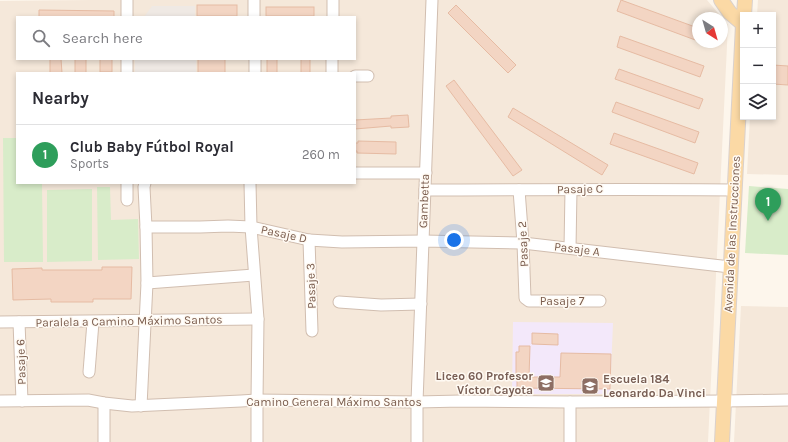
<!DOCTYPE html>
<html lang="en">
<head>
<meta charset="utf-8">
<style>
  body { margin:0; font-family:Karla,sans-serif; background:#f2f2f3; color:#2b2b33 }
  .controls { position:absolute; right:12px; top:12px; display:grid; overflow:hidden; border-radius:0px; box-shadow:0 2px 6px #0003 }
  .controls button { width:36px; height:36px; display:grid; place-items:center; padding:0; border:0; border-bottom:1px solid #e1e1e2; background:#fff; color:#2b2b33; font:20px sans-serif }
  .compass { position:absolute; left:692px; top:12px; width:36px; height:36px; border-radius:50%; background:#fff; box-shadow:0 2px 6px #0003; rotate:143deg }
  .you { position:absolute; left:454px; top:240px; width:14px; height:14px; margin:-10px; border:3px solid #fff; border-radius:50%; background:#1a73e8; box-shadow:0 0 0 6px #1a73e833 }
  .badge { display:grid; place-items:center; width:26px; height:26px; border-radius:50%; background:#0b8043; color:#fff; font-size:13px; font-weight:700 }
  .pin { position:absolute; translate:-50% -33px; filter:drop-shadow(0 1px 2px #0008) }
  .pin::after { content:''; position:absolute; top:21px; width:14px; height:12px; background:inherit; clip-path:polygon(0 0,100% 0,50% 100%) }
  .list { margin:0; padding:0; list-style:none }
  h2 { display:flex; justify-content:space-between; align-items:center; height:52px; margin:0; padding:0 16px; font-size:17px }
  h2 small { font-size:13px; font-weight:400; color:#7c7c81 }
  .list li { display:grid; grid-template-columns:26px 1fr auto; gap:12px; align-items:center; box-sizing:border-box; height:60px; padding:0 16px; border-top:1px solid #e1e1e2 }
  .list b { display:block; font-size:15px; white-space:nowrap }
  .list p { margin:0; font-size:13px; white-space:nowrap; color:#7c7c81 }
  .list em { font-size:13px; font-style:normal; color:#7c7c81 }
  .icon { flex:none; width:22px; height:22px; fill:none; stroke:currentColor; stroke-width:2; stroke-linecap:round; stroke-linejoin:round }
  .map { position:relative; flex:none; width:788px; height:442px; overflow:hidden }
  .search { position:absolute; background:#fff; box-shadow:0 2px 6px #0003; left:16px; top:16px; width:340px; height:44px; display:flex; align-items:center; gap:10px; box-sizing:border-box; padding:0 14px; border-radius:0px; color:#7c7c81; font-size:15px }
  .panel { position:absolute; background:#fff; box-shadow:0 2px 6px #0003; left:16px; top:72px; width:340px; height:112px; border-radius:0px }
  .map>svg:first-child { display:block }
</style>
</head>
<body>
<div class="map">
<svg width="788" height="442" viewBox="0 0 788 442">
  <rect width="100%" height="100%" fill="#fdf6ec"/>
  <g fill="#f5e8da" fill-rule="evenodd">
    <path d="M91 0H707L728 25 708 442H0V1ZM17 17H355V59H17ZM698 18H722V42H698ZM17 73H355V183H17Z"/>
    <path d="M758 0H788V175L747 174 750 117H773V15H757Z"/>
    <path d="M741 306 788 307V442H734Z"/>
  </g>
  <g fill="#efe9e4">
    <path d="M152 6H195V17H144Z"/>
    <rect x="135" y="59" width="61" height="14"/>
  </g>
  <path fill="#f3e8fa" d="M513 322 613 323 610 394H512Z"/>
  <g fill="#d8ecc9">
    <path d="M3 138H17V183H42L43 262H4Z"/>
    <path d="M749 186 788 189V255L745 253Z"/>
    <path d="M97 187H110L111 220 138 219 139 259 98 260Z"/>
    <path d="M92 189V261L47 262V190Z"/>
  </g>
  <g fill="#f3d5c3" stroke="#e6bba3">
    <path d="M621 0 698 28V41L617 11Z"/>
    <rect x="197" y="5" width="40" height="11"/>
    <path d="M456 5 516 65 508 73 448 13Z"/>
    <rect x="266" y="7" width="48" height="9"/>
    <path d="M39 10 114 11V17H39Z"/>
    <path d="M620 36 704 66 700 77 617 47Z"/>
    <path d="M50 59H61L62 73H50Z"/>
    <rect x="75" y="59" width="11" height="14"/>
    <rect x="100" y="59" width="12" height="13"/>
    <rect x="198" y="59" width="27" height="14"/>
    <rect x="267" y="59" width="10" height="14"/>
    <rect x="301" y="59" width="9" height="14"/>
    <path d="M773 65 788 66V85L773 84Z"/>
    <path d="M619 69 703 99 699 109 615 79Z"/>
    <path d="M454 80 522 170 513 176 446 86Z"/>
    <path d="M616 102 699 132 695 143 612 112Z"/>
    <path d="M513 108 608 165 602 175 508 117Z"/>
    <path d="M408 115 409 127 391 128V126L355 129V120L391 118V116Z"/>
    <path d="M614 133 698 163 694 174 610 144Z"/>
    <path d="M358 141 396 142V154L357 153V151H355V143H358Z"/>
    <path d="M102 267H132L131 299H93V302H51V299L13 300 12 269 42 268V270H102Z"/>
    <path d="M532 333 558 334V345L532 344Z"/>
    <path d="M519 346H530L529 377H560L561 353 611 354 610 389 517 388V377H516V352H519Z"/>
  </g>
  <g fill="none" stroke-linecap="round" stroke-linejoin="round">
    <g stroke="#d1beb0" stroke-width="13">
      <g id="minor">
        <path d="M127 0V17"/>
        <path d="M254 0V17"/>
        <path d="M333 17V0"/>
        <path d="M127 59V73"/>
        <path d="M255 59V73"/>
        <path d="M332 59V73"/>
        <path d="M355 76H368"/>
        <path d="M355 173H426"/>
        <path d="M127 183V200"/>
        <path d="M250 183 251 227 258 319 257 400V442"/>
        <path d="M425 190C528 190 632 189 735 190"/>
        <path d="M519 190 523 243 525 298 529 301H600"/>
        <path d="M146 227H200L228 226 251 227 309 240 342 242 423 241 523 243 730 267"/>
        <path d="M309 240 312 331"/>
        <path d="M570 248 571 190"/>
        <path d="M147 283 254 275"/>
        <path d="M339 302 381 305 421 304"/>
        <path d="M0 322 258 319"/>
        <path d="M19 322 22 401"/>
        <path d="M89 372 93 322"/>
        <path d="M0 401 88 400 104 403 132 406 241 401 257 400 417 402 461 401 570 402 724 401 788 400"/>
        <path d="M104 403V442"/>
        <path d="M141 406 147 283 146 227 144 187 145 183"/>
        <path d="M417 442V402L432 0"/>
        <path d="M570 442V402"/>
      </g>
    </g>
    <g stroke="#dad1cd" stroke-width="16">
      <g id="major">
        <path d="M721 0 730 13 743 24"/>
        <path d="M744 15 745 0"/>
        <path d="M722 442 743 25"/>
      </g>
    </g>
    <use href="#minor" stroke="#fff" stroke-width="11"/>
    <use href="#major" stroke="#fbd9a5" stroke-width="14"/>
  </g>
  <defs>
    <g id="school-square" transform="scale(0.9)"><rect x="-9" y="-9" width="18" height="18" rx="4" fill="#8d6e63" stroke="#fffaf3"/><path d="M0-5L7-2L0 1L-7-2ZM-4 1L0 2.5L4 1V4Q0 6-4 4Z" fill="#fff"/></g>
  </defs>
  <g fill-rule="evenodd">
    <use href="#school-square" x="546" y="383"/>
    <use href="#school-square" x="590" y="386"/>
  </g>
  <g text-anchor="middle" stroke-width="3" stroke-linejoin="round" paint-order="stroke">
    <g font-size="12" fill="#7a5c4d" stroke="#fffaf3">
      <text transform="translate(580 189) rotate(-1)" y="4">Pasaje C</text>
      <text transform="translate(424 201) rotate(-88)" y="4">Gambetta</text>
      <text transform="translate(284 234) rotate(12)" y="4">Pasaje D</text>
      <text transform="translate(732 234) rotate(-87)" y="4">Avenida de las Instrucciones</text>
      <text transform="translate(523 244) rotate(-93)" y="4">Pasaje 2</text>
      <text transform="translate(577 249) rotate(7)" y="4">Pasaje A</text>
      <text transform="translate(311 286) rotate(-92)" y="4">Pasaje 3</text>
      <text x="562" y="305">Pasaje 7</text>
      <text transform="translate(129 321) rotate(-1)" y="4">Paralela a Camino Máximo Santos</text>
      <text transform="translate(21 362) rotate(-92)" y="4">Pasaje 6</text>
      <text x="334" y="406">Camino General Máximo Santos</text>
    </g>
    <g font-size="12" font-weight="bold" fill="#785e54" stroke="#fffaf3" text-anchor="end">
      <text x="533" y="380">Liceo 60 Profesor<tspan x="533" dy="14">Víctor Cayota</tspan></text>
      <text x="603" y="383" text-anchor="start">Escuela 184<tspan x="603" dy="14">Leonardo Da Vinci</tspan></text>
    </g>
  </g>
</svg>
<div class="controls">
<button>+</button>
<button>−</button>
<button><svg class="icon" aria-label="layers" viewBox="0 0 24 24"><path d="M12 4l9 5-9 5-9-5zM3 14l9 5 9-5"/></svg></button>
</div>
<svg class="compass" viewBox="-18 -18 36 36"><path d="M0-13l5 13h-10z" fill="#e53935"/><path d="M0 13l5-13h-10z" fill="#7c7c81"/></svg>
<div class="you"></div>
<div class="pin badge" style="left:768px;top:221px;background:#2e9e5b">1</div>
<div class="search"><svg class="icon" aria-label="search" viewBox="0 0 24 24"><circle cx="10" cy="10" r="6"/><path d="M15 15l6 6"/></svg>Search here</div>
<section class="panel">
<h2>Nearby<small></small></h2>
<ul class="list">
<li><span class="badge" style="background:#2e9e5b">1</span><div><b>Club Baby Fútbol Royal</b><p>Sports</p></div><em>260 m</em></li>
</ul>
</section>
</div>
</body>
</html>
